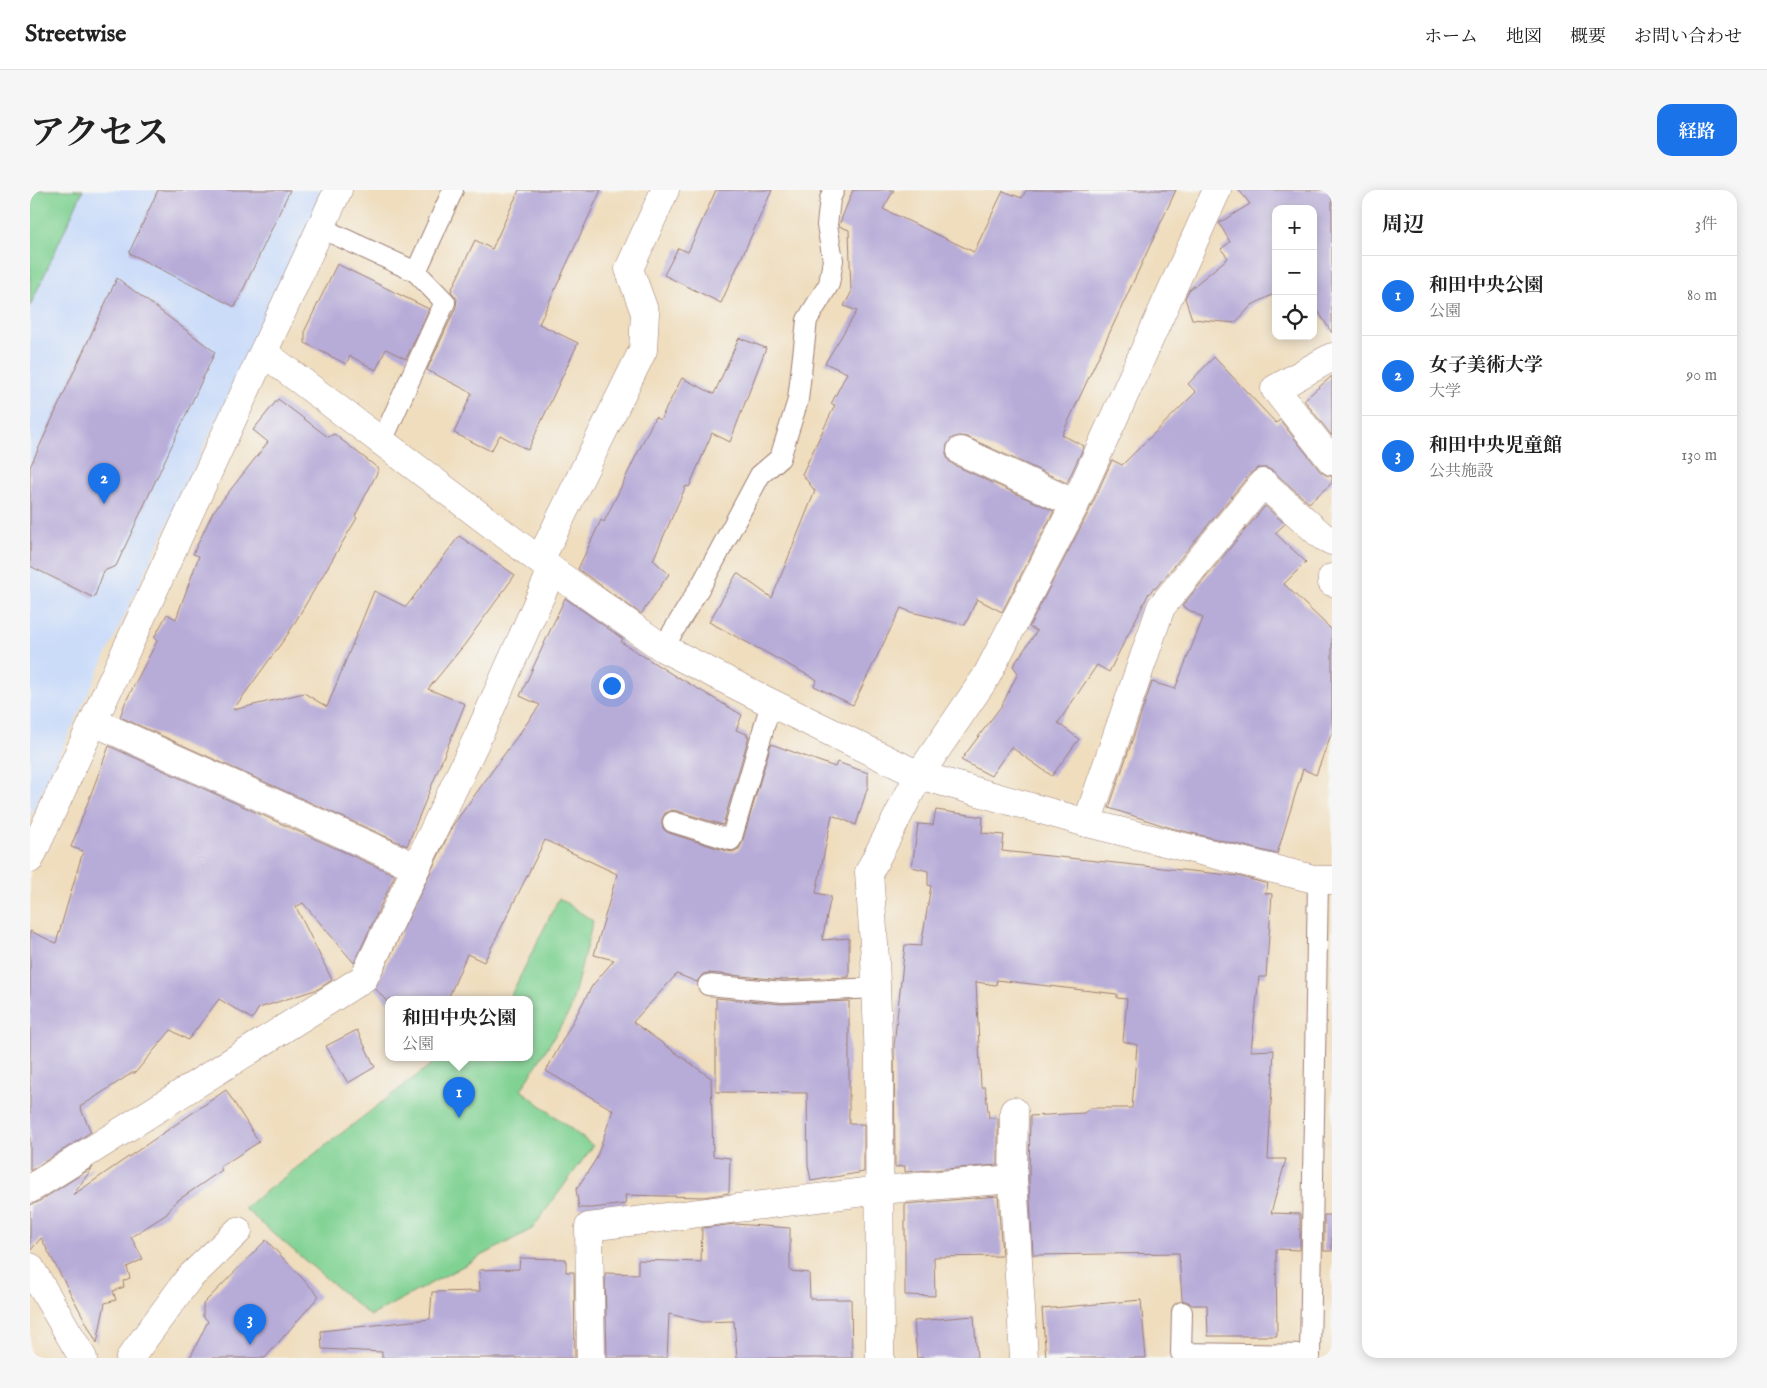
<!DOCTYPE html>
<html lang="ja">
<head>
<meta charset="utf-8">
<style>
  body { margin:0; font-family:"IM FELL English","Noto Serif JP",serif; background:#f6f6f6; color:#222 }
  .controls { position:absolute; right:15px; top:15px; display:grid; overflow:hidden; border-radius:10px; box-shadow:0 2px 12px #0003 }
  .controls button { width:45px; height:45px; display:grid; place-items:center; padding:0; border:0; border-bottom:1px solid #e0e0e0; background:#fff; color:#222; font:25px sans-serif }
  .you { position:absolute; left:581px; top:495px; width:18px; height:18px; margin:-12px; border:4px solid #fff; border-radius:50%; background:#1a73e8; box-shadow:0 0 0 8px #1a73e833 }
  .badge { display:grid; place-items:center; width:32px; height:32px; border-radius:50%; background:#1a73e8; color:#fff; font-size:16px; font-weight:700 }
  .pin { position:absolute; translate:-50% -41px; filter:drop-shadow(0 1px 2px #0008) }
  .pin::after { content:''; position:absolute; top:26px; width:18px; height:15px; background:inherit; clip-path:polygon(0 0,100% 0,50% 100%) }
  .popup { position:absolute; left:355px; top:806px; width:148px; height:65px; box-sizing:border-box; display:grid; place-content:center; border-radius:10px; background:#fff; filter:drop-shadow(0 1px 4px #0005); font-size:16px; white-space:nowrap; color:#767676 }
  .popup b { font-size:19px; color:#222 }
  .popup::after { content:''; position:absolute; left:50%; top:100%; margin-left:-10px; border:10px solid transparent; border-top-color:#fff }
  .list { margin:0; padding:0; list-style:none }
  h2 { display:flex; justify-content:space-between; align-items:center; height:65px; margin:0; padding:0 20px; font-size:21px }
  h2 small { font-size:16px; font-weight:400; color:#767676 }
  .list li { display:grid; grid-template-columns:32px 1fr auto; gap:15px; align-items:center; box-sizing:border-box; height:80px; padding:0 20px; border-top:1px solid #e0e0e0 }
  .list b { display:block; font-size:19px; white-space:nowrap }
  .list p { margin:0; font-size:16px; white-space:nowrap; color:#767676 }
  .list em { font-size:16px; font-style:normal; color:#767676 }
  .icon { flex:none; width:28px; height:28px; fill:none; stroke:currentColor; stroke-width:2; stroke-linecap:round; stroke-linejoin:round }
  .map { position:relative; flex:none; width:1302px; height:1168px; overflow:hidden; border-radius:15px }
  header { display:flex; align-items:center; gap:30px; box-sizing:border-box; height:70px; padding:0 25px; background:#fff; border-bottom:1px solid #e0e0e0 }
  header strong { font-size:24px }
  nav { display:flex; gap:28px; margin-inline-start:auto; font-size:18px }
  .intro { display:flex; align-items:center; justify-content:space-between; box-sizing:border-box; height:120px; padding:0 30px }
  h1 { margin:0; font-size:35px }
  .button { padding:12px 22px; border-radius:15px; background:#1a73e8; color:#fff; font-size:18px; font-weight:700 }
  main { display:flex; gap:30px; padding:0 30px }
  aside { flex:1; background:#fff; border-radius:15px; box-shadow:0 2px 12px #0003 }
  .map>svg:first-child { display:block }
</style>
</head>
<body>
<header>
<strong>Streetwise</strong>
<nav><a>ホーム</a><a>地図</a><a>概要</a><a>お問い合わせ</a></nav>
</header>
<div class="intro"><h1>アクセス</h1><a class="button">経路</a></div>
<main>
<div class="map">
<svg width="1302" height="1168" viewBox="0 0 1302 1168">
  <rect width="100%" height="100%" fill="#f6f6f2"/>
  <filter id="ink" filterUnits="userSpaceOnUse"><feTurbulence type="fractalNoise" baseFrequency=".02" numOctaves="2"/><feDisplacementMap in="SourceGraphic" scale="10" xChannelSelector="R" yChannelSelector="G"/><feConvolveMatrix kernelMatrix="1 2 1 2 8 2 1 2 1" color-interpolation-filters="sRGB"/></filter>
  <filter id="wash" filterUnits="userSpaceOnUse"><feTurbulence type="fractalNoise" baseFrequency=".0096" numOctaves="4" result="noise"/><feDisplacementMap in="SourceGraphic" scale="20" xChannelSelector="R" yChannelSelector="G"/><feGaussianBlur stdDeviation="1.12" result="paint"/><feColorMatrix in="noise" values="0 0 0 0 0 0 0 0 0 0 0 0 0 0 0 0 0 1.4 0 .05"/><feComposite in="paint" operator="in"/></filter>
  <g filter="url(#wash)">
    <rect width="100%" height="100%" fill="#efddbd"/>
    <path fill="#cbdcf9" d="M0 0H295L0 627Z"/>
    <g fill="#80d293" stroke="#65785f">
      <path d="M0 0H53L0 116Z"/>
      <path d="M529 708 563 731 540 821 491 900 563 956 502 1039 340 1126 214 1018 411 867H499V809H479Z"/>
    </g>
    <g id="blocks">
      <g fill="#b7acd8">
        <path d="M128 0H260L205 117 99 63Z"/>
        <path d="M489 0H571L509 134 548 153 498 260 470 245 461 261 424 243 442 203 397 180 426 117 427 109 421 101 445 50 462 59Z"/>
        <path d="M686 0H742L691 113 634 85 648 58 658 62Z"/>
        <path d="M823 0H864L853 19 944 62 973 1 992 8 996 0H1146L1032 245 1054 256 1037 293 937 247 929 246 922 248 917 255 916 263 918 270 924 275 1024 321 972 422 947 409 935 435 881 422 871 418 823 515 784 496 787 490 679 432 707 383 742 408 785 301 772 284 805 215 801 214 817 183 795 173 827 121 814 116 821 103 819 40 809 36V35Z"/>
        <path d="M1209 0H1302V143L1283 113V19H1246V103L1222 115 1205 133 1162 129 1155 108 1159 100 1198 68 1191 59 1200 52 1189 33 1220 14Z"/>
        <path d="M307 74 399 119 376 169 356 159 346 180 320 166 316 174 275 153V140Z"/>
        <path d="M87 88 185 162 86 376 74 381 64 408 0 376V277Z"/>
        <path d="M709 148 736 158 700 252 682 243 659 297 656 296 623 370 639 384 611 424 548 379 571 330 574 332 625 227 630 230 652 188 684 204Z"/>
        <path d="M1184 167 1246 233 1250 230 1290 281 1296 285 1302 286V293L1279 313 1243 281 1236 278H1228L1221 283 1125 399 1123 398 1120 404 1119 403 1079 482 1067 475 1028 533 1049 549 1022 586 981 557 961 586 931 570 972 515 988 483 983 476 1007 441 999 437 1059 321 1082 270 1092 275 1166 202 1158 194Z"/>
        <path d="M1302 186V246L1274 210Z"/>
        <path d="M248 209 298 247 304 244 349 279 325 326 327 328 258 444 203 520 274 503 297 517 344 401 376 417 429 346 485 385 435 454 398 499 435 514 377 656 90 527 95 513 127 451 124 448 137 424 146 429 169 366 163 364 183 322 238 252 223 240Z"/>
        <path d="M1235 316 1255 334 1245 343 1276 372 1254 394 1302 440V542L1286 585 1273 579 1247 664 1141 638 1079 618 1122 492 1145 499 1173 428 1152 416Z"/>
        <path d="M535 408 593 449 591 452 648 488V487L712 525 706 540 717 544V546H719L693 635 647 621 641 620 635 623 632 629V635L634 640 639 643 697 661 703 662 709 659 712 653 741 554 805 577 807 572 838 583V596L826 635 802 625 786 703 801 706 792 750 819 748V787L753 790 679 783 673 784 667 792 647 784 603 832 681 888 683 966 700 968 699 1003 674 1007 595 1005 596 1014 562 1018H549L546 1000 566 969 583 920 516 881 562 796 584 770 564 765 587 684 515 650 454 772 437 764 418 809H359V814L345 798 423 635 510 515 490 506Z"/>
        <path d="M79 556 365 685 324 773 273 713 266 717 302 790 288 799 229 818 222 829 189 809 158 850 141 840 105 883H102L50 917 61 942 0 981V741L26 753 53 661 41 657Z"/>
        <path d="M906 620 953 627 952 643 974 645 972 661 1208 686 1238 694 1235 703 1242 704 1236 787H1229L1221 861 1244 860 1238 969H1256L1241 1023 1270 1024V1060L1246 1059 1247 1146H1178L1177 1115H1162L1158 1112 1152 1110 1149 1063 1003 1065 999 989 1000 926 1054 923 1060 918H1102L1107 855 1093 851 1097 809 1087 808V804L967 790 966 795 946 792 951 897H955L959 928H968V975L875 982V976L865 977 864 855 875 755 891 756 901 696 898 695V681L882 677 888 634 903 635Z"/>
        <path d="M686 808 752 814 819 811V934H834V982L781 991 778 975 777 903 686 902Z"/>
        <path d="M327 840 345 877 318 893 296 856Z"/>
        <path d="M196 900 229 952 190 977 192 980 144 1013 137 1024 101 1047 113 1069 97 1077 100 1088 93 1091 94 1097 83 1101 86 1110 75 1113 67 1153 11 1048 0 1061V1015L8 1012 63 977 43 1005Z"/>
        <path d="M968 1006 972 1066 904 1067 905 1106 875 1105V1014Z"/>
        <rect x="1294" y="1025" width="8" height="36"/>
        <path d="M705 1034 760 1038V1081L779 1083 780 1109H821L822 1168H707L704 1131 673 1132 639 1124 637 1168H577L575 1083 608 1084V1070L671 1072 672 1038Z"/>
        <path d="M236 1050 289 1106 235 1168H160L178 1131 173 1126V1114Z"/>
        <path d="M490 1068 536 1069V1082H544L545 1168H352V1162L292 1159 291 1141 400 1129 402 1102 450 1101 449 1080 489 1079Z"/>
        <path d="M1111 1110 1116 1168H1016L1012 1119Z"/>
        <path d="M944 1126 947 1168H887L884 1131Z"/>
      </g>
    </g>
  </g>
  <g filter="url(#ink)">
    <use href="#blocks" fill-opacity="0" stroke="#9c7e74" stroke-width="1"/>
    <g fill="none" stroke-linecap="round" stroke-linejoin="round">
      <g stroke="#9c7e74" stroke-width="22">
        <g id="service">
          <path d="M291 38 386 82"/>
          <path d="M352 251 415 112 386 82 423 0"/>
          <path d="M633 458 673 392 730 285 750 268 768 210 777 130 799 94 803 70 797 35 800 9 804 0"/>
          <path d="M643 632 701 650 741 513"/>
          <path d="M678 795 753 802 847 798"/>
          <path d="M1152 1122 1151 1163 1280 1165 1288 690"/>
        </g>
      </g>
      <g stroke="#9c7e74" stroke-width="29">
        <g id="minor">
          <path d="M234 163 522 380 633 458 741 513 889 585 1057 633 1288 690H1302"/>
          <path d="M1302 167 1245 199 1302 271"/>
          <path d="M931 261 1045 314"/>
          <path d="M510 370 613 160 615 123 599 79 635 0"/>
          <path d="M1302 388V392"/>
          <path d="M64 532 386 677"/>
          <path d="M1057 633 1131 417 1233 293 1292 346 1302 351"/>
          <path d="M0 669 308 0"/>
          <path d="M983 989 984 921"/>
          <path d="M0 999 334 788 451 540 522 380"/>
          <path d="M0 1077 53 1168"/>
          <path d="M100 1168 159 1088 208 1041"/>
          <path d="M561 1168 559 1037 850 1000 983 989 994 1168"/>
          <path d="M850 1168 849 872 845 769 839 682 889 585 956 487 1045 314 1187 0"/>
        </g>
      </g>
      <use href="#service" stroke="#fff" stroke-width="20"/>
      <use href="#minor" stroke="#fff" stroke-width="28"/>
    </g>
  </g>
</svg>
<div class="controls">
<button>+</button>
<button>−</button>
<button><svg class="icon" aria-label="locate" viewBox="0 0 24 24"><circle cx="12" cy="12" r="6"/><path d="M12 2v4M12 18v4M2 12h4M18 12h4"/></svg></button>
</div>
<div class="you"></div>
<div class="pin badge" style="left:429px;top:928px">1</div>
<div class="popup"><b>和田中央公園</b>公園</div>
<div class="pin badge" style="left:74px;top:314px">2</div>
<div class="pin badge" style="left:220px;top:1155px">3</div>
</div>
<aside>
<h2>周辺<small>3件</small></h2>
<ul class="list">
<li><span class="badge">1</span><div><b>和田中央公園</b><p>公園</p></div><em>80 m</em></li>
<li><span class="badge">2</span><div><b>女子美術大学</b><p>大学</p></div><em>90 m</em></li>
<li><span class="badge">3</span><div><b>和田中央児童館</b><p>公共施設</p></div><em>130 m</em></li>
</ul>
</aside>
</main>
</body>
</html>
